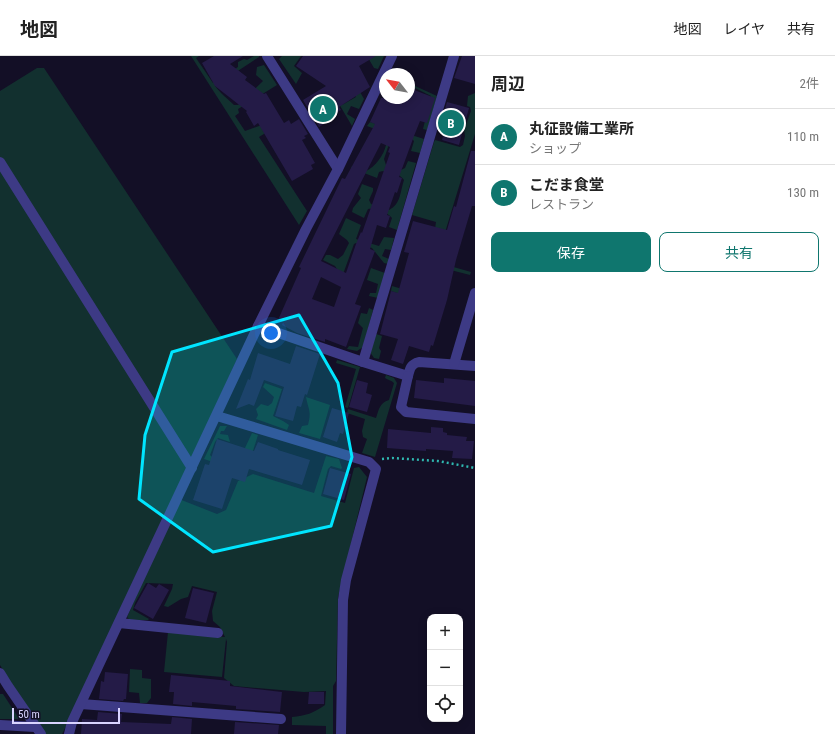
<!DOCTYPE html>
<html lang="ja">
<head>
<meta charset="utf-8">
<style>
  body { margin:0; font-family:"Roboto Condensed","Noto Sans JP",sans-serif; background:#f2f2f2; color:#222 }
  .controls { position:absolute; right:12px; bottom:12px; display:grid; overflow:hidden; border-radius:8px; box-shadow:0 2px 10px #0003 }
  .controls button { width:36px; height:36px; display:grid; place-items:center; padding:0; border:0; border-bottom:1px solid #e0e0e0; background:#fff; color:#222; font:20px sans-serif }
  .compass { position:absolute; left:379px; top:12px; width:36px; height:36px; border-radius:50%; background:#fff; box-shadow:0 2px 10px #0003; rotate:301deg }
  .scale { position:absolute; left:12px; bottom:10px; width:108px; box-sizing:border-box; padding-left:4px; border:2px solid #d9d4ff; border-top:0; font-size:11px; line-height:14px; white-space:nowrap; color:#d9d4ff; -webkit-text-stroke:3px #130f26; paint-order:stroke }
  .you { position:absolute; left:271px; top:277px; width:14px; height:14px; margin:-10px; border:3px solid #fff; border-radius:50%; background:#1a73e8; box-shadow:0 0 0 6px #1a73e833 }
  .badge { display:grid; place-items:center; width:26px; height:26px; border-radius:50%; background:#0f766e; color:#fff; font-size:13px; font-weight:700 }
  .pin { position:absolute; translate:-50% -50%; border:2px solid #fff; box-shadow:0 1px 4px #0006 }
  .list { margin:0; padding:0; list-style:none }
  h2 { display:flex; justify-content:space-between; align-items:center; height:52px; margin:0; padding:0 16px; font-size:17px }
  h2 small { font-size:13px; font-weight:400; color:#767676 }
  .list li { display:grid; grid-template-columns:26px 1fr auto; gap:12px; align-items:center; box-sizing:border-box; height:56px; padding:0 16px; border-top:1px solid #e0e0e0 }
  .list b { display:block; font-size:15px; white-space:nowrap }
  .list p { margin:0; font-size:13px; white-space:nowrap; color:#767676 }
  .list em { font-size:13px; font-style:normal; color:#767676 }
  .actions { display:flex; gap:8px; padding:12px 16px }
  .actions a { flex:1; padding:9px 0; border:1px solid #0f766e; border-radius:8px; text-align:center; font-size:14px; color:#0f766e }
  .actions .main { background:#0f766e; color:#fff }
  .icon { flex:none; width:22px; height:22px; fill:none; stroke:currentColor; stroke-width:2; stroke-linecap:round; stroke-linejoin:round }
  .map { position:relative; flex:none; width:475px; height:678px; overflow:hidden }
  header { display:flex; align-items:center; gap:24px; box-sizing:border-box; height:56px; padding:0 20px; background:#fff; border-bottom:1px solid #e0e0e0 }
  header strong { font-size:19px }
  nav { display:flex; gap:22px; margin-inline-start:auto; font-size:14px }
  main { display:flex }
  aside { flex:1; background:#fff }
  .map>svg:first-child { display:block }
</style>
</head>
<body>
<header>
<strong>地図</strong>
<nav><a>地図</a><a>レイヤ</a><a>共有</a></nav>
</header>
<main>
<div class="map">
<svg width="475" height="678" viewBox="0 0 475 678">
  <rect width="100%" height="100%" fill="#130f26"/>
  <g fill="#12302f">
    <path d="M191 0H199L196 2 213 27 238 11V6L244 3 247 4 254 0H259V1L215 30C221 38 227 42 234 49H238L263 25 256 19 257 11 264 9 277 29 238 53 239 57 235 60 245 75 262 69 283 66 259 81 307 155 299 169Z"/>
    <path d="M282 0H301L294 10 302 17 296 28 279 3Z"/>
    <path d="M367 0H384L378 13 374 12Z"/>
    <path d="M346 11 364 43 359 53 351 50 347 58 355 63 352 70 332 36 333 35 342 49 356 41 351 32Z"/>
    <path d="M37 12H44L237 303 174 441 217 458 226 454 238 425 253 418 314 437 326 400 339 403 342 412 341 413 331 410 328 413 321 440 345 447 354 412 359 411 367 421 338 541 336 625 333 630V678H326V670L292 669V661C305 660 314 657 325 649L326 635 304 636 234 630 224 622 227 586 226 583 222 621 164 616 168 576 225 581 220 571 213 565 212 555 217 536 192 530 188 541 181 543 168 551 164 550 172 533 173 528 146 527 135 547 133 554 149 563 148 564H130L127 561 142 527 62 678H46C28 658 14 633 0 609V35Z"/>
    <path d="M413 29 437 40 427 74 423 73 425 65 424 61 431 40 413 31Z"/>
    <path d="M475 37V78L436 206 471 216 470 219 435 210 424 247 403 241V239L391 235 392 230 423 239 433 207 428 204 426 201 431 185 434 179 436 166 412 159 434 86 435 84 460 91 463 89 465 80 464 74 471 55 470 51 467 50 468 40Z"/>
    <path d="M370 66 424 83 420 97 411 95 414 85 412 83 392 79 384 103 386 109 401 114 405 112 408 105 416 107 397 174 389 171 392 162C387 156 376 152 368 153L364 162 352 156 353 152 361 142 358 138 362 128 373 132V135L369 144 371 148 389 154C401 148 400 136 404 124 399 117 387 113 379 116L377 122 351 112 352 110 366 115C375 111 384 99 386 89 386 85 384 80 383 76L367 70Z"/>
    <path d="M346 162 361 169 356 183 379 190 384 181 394 182 391 194 385 193 382 200 389 203 388 208 384 207 372 192 356 187 354 188 342 221 335 210 323 204 326 199H330L338 203 343 199 349 187 347 184 339 178Z"/>
    <path d="M371 212 385 217 378 242 369 240 370 237H376L378 228 367 224Z"/>
    <path d="M369 252 373 254 363 291 357 295 347 293 349 290 358 291 363 272 358 267 361 257 367 258Z"/>
    <path d="M376 278 382 280 379 292 381 295 379 303 374 302 370 296Z"/>
    <path d="M337 304 360 311 348 352 345 351 356 313 336 307Z"/>
    <path d="M386 319 394 322 397 327 375 401 362 397 367 383 363 381 362 375 365 363 347 357 348 353 376 362C379 354 379 347 389 344L394 327C391 324 388 324 385 322Z"/>
    <path d="M265 327 282 333 273 360 283 365 289 369 287 374 256 363 258 359 256 353 261 348 268 350 272 347 274 341 263 331Z"/>
    <path d="M306 341 330 349 320 383 299 377 302 370 308 369C312 355 308 353 306 341Z"/>
    <path d="M220 370H227L224 375H221L220 378 228 379 230 386 218 382 215 386 210 399 214 403 237 409 252 377 258 379 246 417 204 403Z"/>
    <path d="M130 613 142 614V622L151 623V642L147 647H140L139 637 129 636Z"/>
    <path d="M0 638H3L18 661V663H0Z"/>
  </g>
  <g fill="#241b47" fill-rule="evenodd">
    <path d="M214 0H243L230 8 247 21 245 24 264 38 266 37 284 67 289 64 291 68 299 63 308 78 304 80 306 82 302 84 315 107 311 109 313 113 292 125 258 67 254 70 246 56 247 55 215 30 202 7Z"/>
    <path d="M303 0H376L359 10 370 31 339 51 341 54 330 60 332 63 319 71 303 44 326 30 296 10Z"/>
    <path d="M462 0H475V28L454 22Z"/>
    <path d="M409 32 435 42 427 67 420 65 414 80 399 121 402 122 397 137 395 136 387 159 390 160 386 172 377 169 370 193 375 195 355 248 361 250 346 291 325 283V286L297 277 282 269 283 266 278 264 301 212 299 211 342 122 345 123 375 68 370 66 381 42H409ZM381 87 390 91 388 96 390 97 362 177 361 176 356 188 346 217 321 205ZM321 221 341 231 334 251 312 243Z"/>
    <path d="M447 46 469 52 459 89 442 84 445 73 440 71Z"/>
    <path d="M471 95H475V150H472L456 204 447 244 433 290 431 289 429 296 409 290 403 308 391 304 398 283 380 278 391 235 398 237 409 197 404 196 413 165 447 174 454 150 456 151Z"/>
    <path d="M296 290 320 298 307 339 305 338 301 351 297 350 293 365 275 360 284 331 264 324 254 350 249 348 236 353 248 323 250 324 258 297 290 308Z"/>
    <path d="M444 322 475 325V350L414 342 416 324 444 327Z"/>
    <path d="M357 324 368 327 366 337 372 339 367 356 349 351Z"/>
    <path d="M332 352 349 357 343 378 340 377 337 386 323 381Z"/>
    <path d="M431 371 443 372V376L447 377V379L467 381 466 385H474L472 403 452 402 453 395 426 393V395L387 392 388 373 431 377Z"/>
    <path d="M217 383 254 395 258 386 278 393V394L310 404 302 429 249 413 245 426 232 422 222 453 193 444 205 408 209 409Z"/>
    <path d="M330 412 351 418 344 444 323 438Z"/>
    <path d="M148 527 156 532 159 528 169 534 153 563 134 552Z"/>
    <path d="M193 532 214 537 206 567 185 562Z"/>
    <path d="M105 616 128 618 126 643H124L123 645 99 643 101 625 104 626Z"/>
    <path d="M171 619 230 625V630L282 636 280 656 236 653V650L192 646V650L173 648 174 636H169Z"/>
    <path d="M309 636H324V648H308Z"/>
    <path d="M98 656 122 658 121 666 171 668 172 661 192 663 191 678H81L82 663 97 664Z"/>
    <path d="M235 666 279 669 278 678H234Z"/>
  </g>
  <g fill="none" stroke-linecap="round" stroke-linejoin="round">
    <path stroke="#2fb8b0" stroke-width="2.5" stroke-dasharray="2 3" stroke-linecap="butt" d="M382 403 392 402 438 405 475 412"/>
    <g stroke="#3d3a85" stroke-width="10">
      <path d="M267 0 338 113"/>
      <path d="M0 106 192 412"/>
      <path d="M258 270 363 306 408 320C410 312 411 308 419 306L475 310"/>
      <path d="M363 306 454 0"/>
      <path d="M454 308 475 237"/>
      <path d="M408 320 401 351 406 356 475 363"/>
      <path d="M217 360 369 406 376 413 346 524 343 544 341 678"/>
      <path d="M119 567 218 577"/>
      <path d="M0 617 8 630 41 678"/>
      <path d="M81 648 281 663"/>
      <path d="M0 669 35 671"/>
      <path d="M69 678 72 666 258 270 306 173 338 113 392 0"/>
    </g>
  </g>
  <path fill="#00e5ff" fill-opacity="0.2" stroke="#00e5ff" stroke-width="3" stroke-linejoin="round" d="M299 259 338 327 352 401 331 470 213 496 139 443 145 379 172 296Z"/>
</svg>
<div class="controls">
<button>+</button>
<button>−</button>
<button><svg class="icon" aria-label="locate" viewBox="0 0 24 24"><circle cx="12" cy="12" r="6"/><path d="M12 2v4M12 18v4M2 12h4M18 12h4"/></svg></button>
</div>
<svg class="compass" viewBox="-18 -18 36 36"><path d="M0-13l5 13h-10z" fill="#e53935"/><path d="M0 13l5-13h-10z" fill="#767676"/></svg>
<div class="scale">50 m</div>
<div class="you"></div>
<div class="pin badge" style="left:323px;top:53px">A</div>
<div class="pin badge" style="left:451px;top:67px">B</div>
</div>
<aside>
<h2>周辺<small>2件</small></h2>
<ul class="list">
<li><span class="badge">A</span><div><b>丸征設備工業所</b><p>ショップ</p></div><em>110 m</em></li>
<li><span class="badge">B</span><div><b>こだま食堂</b><p>レストラン</p></div><em>130 m</em></li>
</ul>
<div class="actions"><a class="main">保存</a><a>共有</a></div>
</aside>
</main>
</body>
</html>
